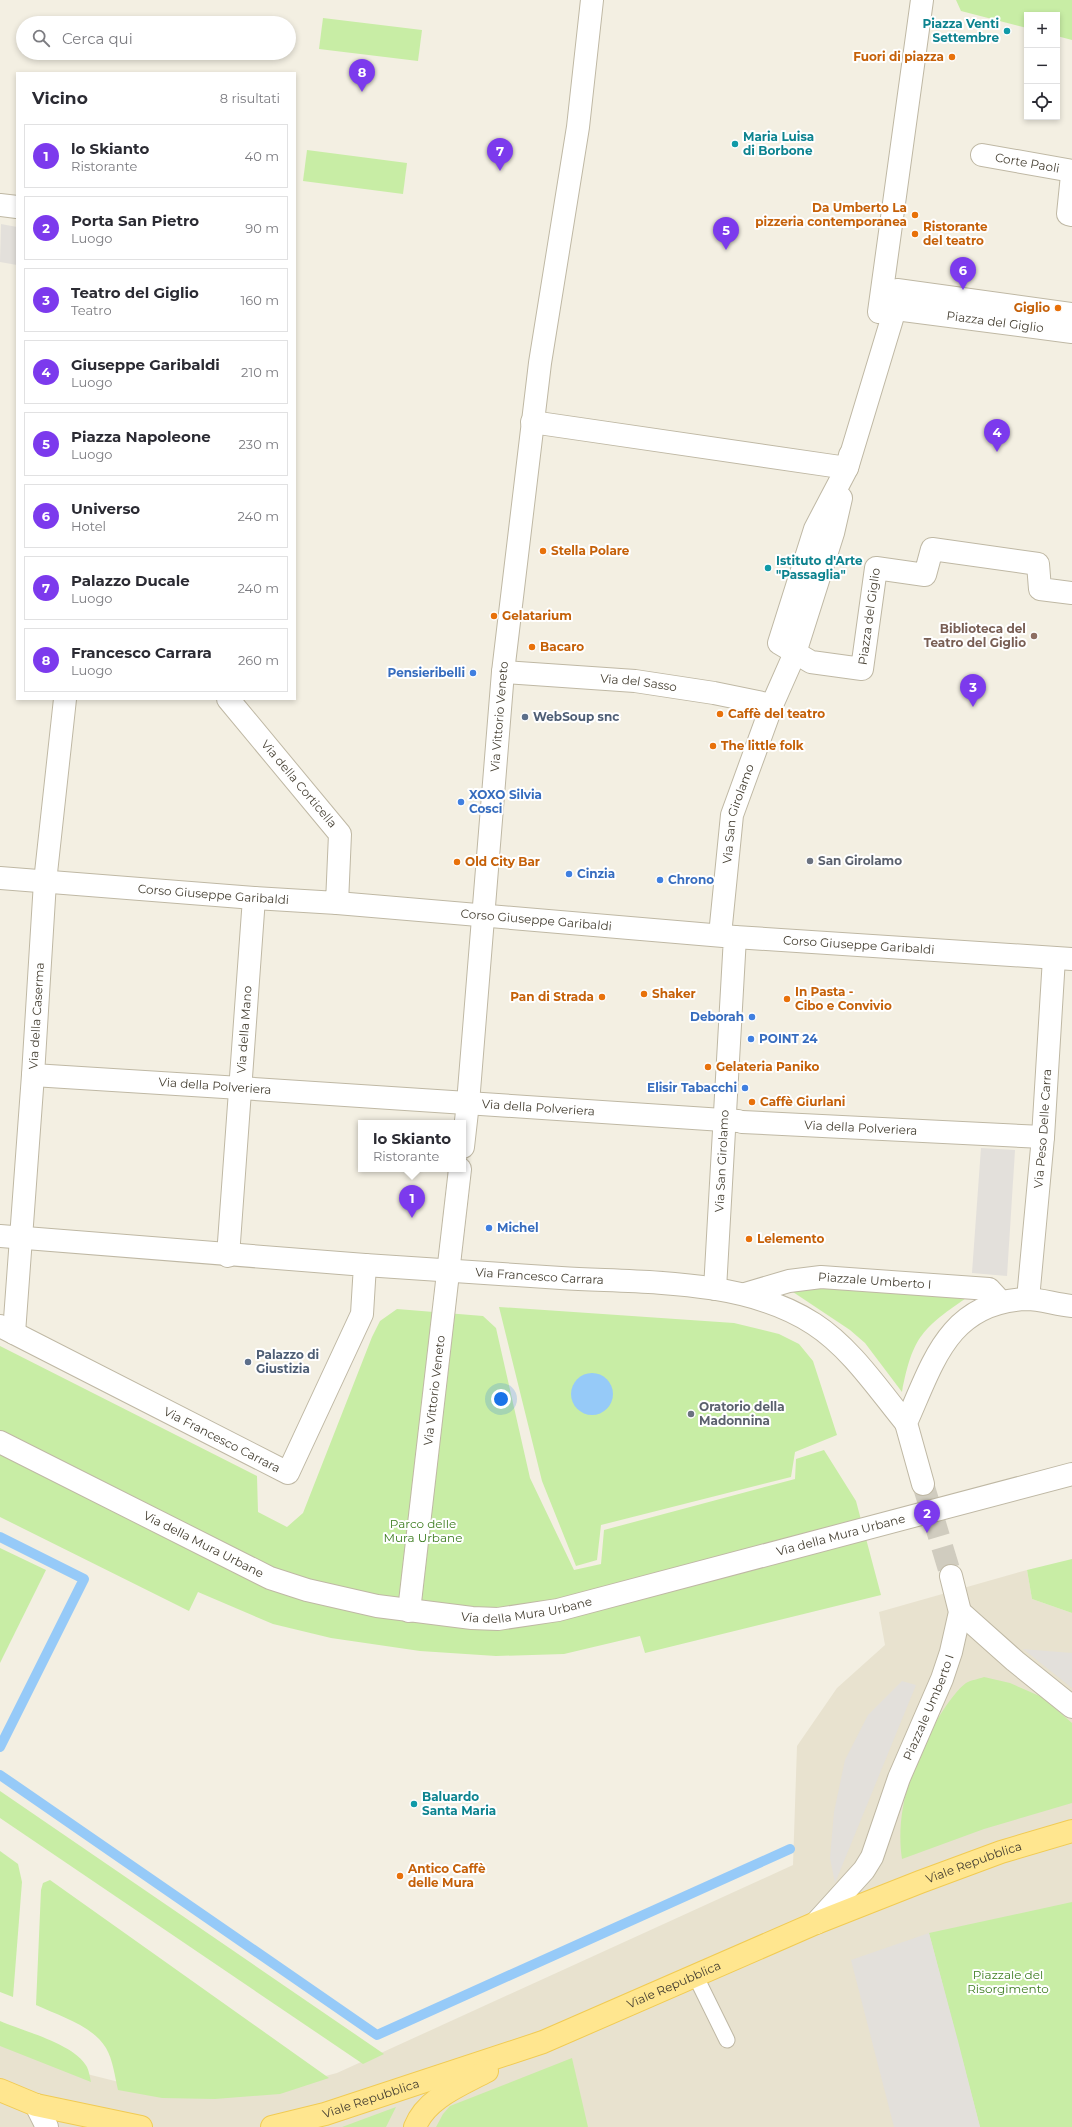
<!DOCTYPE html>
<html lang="it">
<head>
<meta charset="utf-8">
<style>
  body { margin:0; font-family:Montserrat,sans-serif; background:#f7f7f7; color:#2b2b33 }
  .controls { position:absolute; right:12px; top:12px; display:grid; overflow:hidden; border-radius:0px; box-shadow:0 2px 6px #0003 }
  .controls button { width:36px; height:36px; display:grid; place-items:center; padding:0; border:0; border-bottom:1px solid #e1e1e2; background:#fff; color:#2b2b33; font:20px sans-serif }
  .you { position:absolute; left:501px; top:1399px; width:14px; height:14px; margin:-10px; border:3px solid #fff; border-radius:50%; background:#1a73e8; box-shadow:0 0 0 6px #1a73e833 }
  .badge { display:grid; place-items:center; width:26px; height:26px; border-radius:50%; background:#7c3aed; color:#fff; font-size:13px; font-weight:700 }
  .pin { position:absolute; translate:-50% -33px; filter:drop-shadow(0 1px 2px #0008) }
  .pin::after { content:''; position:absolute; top:21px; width:14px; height:12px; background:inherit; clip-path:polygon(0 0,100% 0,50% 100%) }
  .popup { position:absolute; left:358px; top:1120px; width:108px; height:52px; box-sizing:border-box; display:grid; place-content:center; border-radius:0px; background:#fff; filter:drop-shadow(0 1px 3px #0005); font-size:13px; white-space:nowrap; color:#7c7c81 }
  .popup b { font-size:15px; color:#2b2b33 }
  .popup::after { content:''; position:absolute; left:50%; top:100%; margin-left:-8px; border:8px solid transparent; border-top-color:#fff }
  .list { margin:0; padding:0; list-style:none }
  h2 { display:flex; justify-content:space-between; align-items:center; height:52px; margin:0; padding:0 16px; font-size:17px }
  h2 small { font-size:13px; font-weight:400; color:#7c7c81 }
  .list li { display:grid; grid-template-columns:26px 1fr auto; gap:12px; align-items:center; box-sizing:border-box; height:64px; margin:0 8px 8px; padding:0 8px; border:1px solid #e1e1e2; border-radius:0px }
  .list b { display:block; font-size:15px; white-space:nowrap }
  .list p { margin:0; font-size:13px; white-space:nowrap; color:#7c7c81 }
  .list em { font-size:13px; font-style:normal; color:#7c7c81 }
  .icon { flex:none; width:22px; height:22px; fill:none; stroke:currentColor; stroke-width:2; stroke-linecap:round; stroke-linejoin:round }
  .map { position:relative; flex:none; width:1072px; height:2127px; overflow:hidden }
  .search { position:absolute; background:#fff; box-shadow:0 2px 6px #0003; left:16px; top:16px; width:280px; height:44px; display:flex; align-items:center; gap:10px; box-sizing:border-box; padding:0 14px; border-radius:22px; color:#7c7c81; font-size:15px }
  .panel { position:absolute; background:#fff; box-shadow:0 2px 6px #0003; left:16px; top:72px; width:280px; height:628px; border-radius:0px }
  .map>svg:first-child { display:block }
</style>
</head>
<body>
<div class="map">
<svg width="1072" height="2127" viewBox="0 0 1072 2127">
  <rect width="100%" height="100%" fill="#f3efe2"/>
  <path fill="#e8e2cf" d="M1027 1570 1032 1599 1072 1613V2127H0V2044L59 2067 175 2096 275 2089 337 2073 793 1865 797 1746 837 1688 885 1645 879 1612Z"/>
  <g fill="#c8eda5" fill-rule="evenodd">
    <path d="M956 0H1072V40L1057 36V15H1027V28L961 11Z"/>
    <path d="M323 18 422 30 418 61 319 49Z"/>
    <path d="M307 150 407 163 403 194 303 181Z"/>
    <path d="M814 1285 969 1296C923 1328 913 1335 902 1392L865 1343 850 1330 793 1292Z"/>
    <path d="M499 1307 734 1323 779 1334 799 1344 813 1361 837 1435 795 1452 791 1477 601 1525 597 1560 576 1566 542 1481ZM576 1381 611 1400 604 1410 571 1394Z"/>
    <path d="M397 1309 483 1316 496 1328 530 1478 574 1570 601 1564 604 1530 795 1479 796 1459 824 1450 856 1501 881 1595 645 1653 640 1636 564 1654 496 1656 420 1651 331 1638 273 1624 198 1592 189 1611 0 1517V1346L257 1476 258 1512 287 1527 303 1513 372 1337 380 1321Z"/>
    <path d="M0 1548 46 1570 0 1663Z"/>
    <path d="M1072 1559V1613L1032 1599 1027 1570Z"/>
    <path d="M984 1677 1010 1683 1042 1697 1072 1723V1803L984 1829 902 1859C894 1808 916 1750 944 1709 950 1700 958 1689 966 1683 971 1680 979 1679 984 1677Z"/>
    <path d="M0 1791 384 2054 363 2064 0 1818Z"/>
    <path d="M0 1851 18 1864 22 1882 13 1997 0 1992Z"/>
    <path d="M50 1880 329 2078 280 2094 215 2099 162 2098 118 2090C115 2077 113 2060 106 2048 92 2025 59 2016 36 2005L41 1890 43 1883Z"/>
    <path d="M1072 1902V2127H980L929 1933Z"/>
    <path d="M0 2021C23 2031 75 2044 87 2067 89 2071 90 2078 91 2082L0 2046Z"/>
    <path d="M572 2058 588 2127H436L443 2114 450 2106Z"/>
    <path d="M396 2107 386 2127H342Z"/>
  </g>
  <g fill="#e3e0db">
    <path d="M1 224 17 227V265L0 262Z"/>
    <path d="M981 1148 1015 1150 1007 1276 972 1273Z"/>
    <path d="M1023 1649 1072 1653V1688Z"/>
    <path d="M902 1681 916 1685 835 1883 830 1858 834 1812 845 1760 868 1715Z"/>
    <path d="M929 1933 958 2041 980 2127H894L851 1960Z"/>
  </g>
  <circle fill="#96caf8" cx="592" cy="1394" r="21"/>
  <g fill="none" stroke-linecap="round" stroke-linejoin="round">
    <g stroke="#96caf8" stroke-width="10">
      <path d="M0 1537 84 1579 0 1747"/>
      <path d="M0 1775 377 2035 790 1849"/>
    </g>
    <path stroke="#d0ccbf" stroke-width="22" stroke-dasharray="22 11" stroke-linecap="butt" d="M923 1484 951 1576"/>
    <g stroke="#bfb8a4" stroke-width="17">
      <path id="service" d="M695 1975 727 2040"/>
    </g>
    <g stroke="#bfb8a4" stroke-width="24">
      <g id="pedestrian">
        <path id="s1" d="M982 155 1072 171"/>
        <path d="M1072 175 1068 214 1072 215"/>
        <path id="s2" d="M880 307 1072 332"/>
        <path d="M879 312 922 0"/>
        <path id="s3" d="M1072 314 897 290 895 309 847 468 815 529 779 643 811 662 862 669 876 568 925 575 932 549 1038 564 1040 589 1072 593"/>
        <path d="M532 422 847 468 850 455"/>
        <path id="s4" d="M503 672 635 681 714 693 772 705"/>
        <path id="s5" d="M337 903 735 937 715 1289"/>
        <path id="s6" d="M720 935 732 815 772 705 795 653 833 533 841 498"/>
        <path id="s7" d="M240 1088 738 1121"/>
        <path id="s8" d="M463 1147 468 1103 503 672 540 363 578 127 592 0"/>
        <path id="s9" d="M365 1265C430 1269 495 1274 561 1278 642 1283 744 1278 814 1324 851 1348 878 1389 906 1423"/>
        <path id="s10" d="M745 1294 789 1281 821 1277 989 1289 1001 1302"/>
        <path id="s11" d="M0 1442 270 1578 307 1590 377 1606 472 1618 498 1619 558 1610 1072 1474"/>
        <path id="s12" d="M409 1611 460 1169"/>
      </g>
    </g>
    <g stroke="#bfb8a4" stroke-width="24">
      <g id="minor">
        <path d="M0 205 17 207"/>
        <path id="s13" d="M0 878 254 898 337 903 340 834 228 699"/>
        <path id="s14" d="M735 937 1072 959"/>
        <path d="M33 1075 240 1088"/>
        <path id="s15" d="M742 1122 1043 1137"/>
        <path d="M0 1236 365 1265 362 1314 288 1473 0 1326"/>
        <path id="s16" d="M228 1256 254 898"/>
        <path id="s17" d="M1028 1299 1043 1137 1054 958"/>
        <path id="s18" d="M14 1333 33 1075 45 882 65 699"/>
        <path d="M923 1484 906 1423C933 1363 948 1302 1027 1299 1040 1299 1058 1305 1072 1306"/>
        <path d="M960 1612 1015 1661 1072 1707"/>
        <path id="s19" d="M816 1923 864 1870 872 1857 899 1778 942 1679 951 1652 960 1612 951 1576"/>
        <path d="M36 2105 47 2127"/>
      </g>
    </g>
    <g stroke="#f1cb53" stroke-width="24">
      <g id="primary">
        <path d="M0 2090 36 2105 141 2127"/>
        <path id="s20" d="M272 2127 325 2114 543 2042 816 1923 920 1882 1001 1852 1072 1831"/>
        <path d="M415 2127C426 2098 461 2085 487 2071"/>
      </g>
    </g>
    <use href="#service" stroke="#fff" stroke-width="15"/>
    <use href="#pedestrian" stroke="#fff" stroke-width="22"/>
    <use href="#minor" stroke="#fff" stroke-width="22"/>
    <use href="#primary" stroke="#ffe68f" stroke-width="22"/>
  </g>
  <g fill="#0f9aa8" stroke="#fff" stroke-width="1.5">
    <circle cx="1007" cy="31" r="4"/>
    <circle cx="735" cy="144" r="4"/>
    <circle cx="768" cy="568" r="4"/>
    <circle cx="414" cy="1804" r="4"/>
  </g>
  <g fill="#e8710a" stroke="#fff" stroke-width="1.5">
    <circle cx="952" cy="57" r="4"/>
    <circle cx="915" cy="215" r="4"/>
    <circle cx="915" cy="234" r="4"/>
    <circle cx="1058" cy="308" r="4"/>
    <circle cx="543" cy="551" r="4"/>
    <circle cx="494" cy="616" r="4"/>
    <circle cx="532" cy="647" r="4"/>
    <circle cx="720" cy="714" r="4"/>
    <circle cx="713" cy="746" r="4"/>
    <circle cx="457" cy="862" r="4"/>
    <circle cx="644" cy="994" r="4"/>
    <circle cx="602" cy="997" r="4"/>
    <circle cx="787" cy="999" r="4"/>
    <circle cx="708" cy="1067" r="4"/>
    <circle cx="752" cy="1102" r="4"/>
    <circle cx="749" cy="1239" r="4"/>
    <circle cx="400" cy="1876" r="4"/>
  </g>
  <circle fill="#8d6e63" stroke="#fff" stroke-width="1.5" cx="1034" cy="636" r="4"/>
  <g fill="#3f7fe0" stroke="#fff" stroke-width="1.5">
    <circle cx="473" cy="673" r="4"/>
    <circle cx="461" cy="802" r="4"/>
    <circle cx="569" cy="874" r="4"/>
    <circle cx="660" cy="880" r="4"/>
    <circle cx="752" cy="1017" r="4"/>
    <circle cx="751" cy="1039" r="4"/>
    <circle cx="745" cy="1088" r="4"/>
    <circle cx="489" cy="1228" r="4"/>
  </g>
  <g fill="#5c6f8a" stroke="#fff" stroke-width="1.5">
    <circle cx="525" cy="717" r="4"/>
    <circle cx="248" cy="1362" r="4"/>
  </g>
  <g fill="#6b7280" stroke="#fff" stroke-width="1.5">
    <circle cx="810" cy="861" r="4"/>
    <circle cx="691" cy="1414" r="4"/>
  </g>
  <g text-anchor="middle" stroke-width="4" stroke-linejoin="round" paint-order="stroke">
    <g font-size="12" font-weight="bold" fill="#0d838f" stroke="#fff" text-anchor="start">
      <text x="999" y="28" text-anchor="end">Piazza Venti<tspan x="999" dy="14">Settembre</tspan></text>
      <text x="743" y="141">Maria Luisa<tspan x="743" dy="14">di Borbone</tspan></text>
      <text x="776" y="565">Istituto d'Arte<tspan x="776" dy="14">"Passaglia"</tspan></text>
      <text x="422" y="1801">Baluardo<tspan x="422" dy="14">Santa Maria</tspan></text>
    </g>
    <g font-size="12" font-weight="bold" fill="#c56008" stroke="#fff" text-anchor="start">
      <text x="944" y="61" text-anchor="end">Fuori di piazza</text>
      <text x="907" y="212" text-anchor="end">Da Umberto La<tspan x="907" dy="14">pizzeria contemporanea</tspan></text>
      <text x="923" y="231">Ristorante<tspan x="923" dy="14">del teatro</tspan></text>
      <text x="1050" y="312" text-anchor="end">Giglio</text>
      <text x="551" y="555">Stella Polare</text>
      <text x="502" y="620">Gelatarium</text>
      <text x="540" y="651">Bacaro</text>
      <text x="728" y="718">Caffè del teatro</text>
      <text x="721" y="750">The little folk</text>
      <text x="465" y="866">Old City Bar</text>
      <text x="795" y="996">In Pasta -<tspan x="795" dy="14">Cibo e Convivio</tspan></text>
      <text x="652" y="998">Shaker</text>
      <text x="594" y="1001" text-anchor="end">Pan di Strada</text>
      <text x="716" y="1071">Gelateria Paniko</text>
      <text x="760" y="1106">Caffè Giurlani</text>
      <text x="757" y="1243">Lelemento</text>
      <text x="408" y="1873">Antico Caffè<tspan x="408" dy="14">delle Mura</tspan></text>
    </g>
    <g font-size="12" fill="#453f32" stroke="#fff">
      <text dy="4" stroke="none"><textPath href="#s1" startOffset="46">Corte Paoli</textPath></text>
      <text dy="4" stroke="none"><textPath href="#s2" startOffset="116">Piazza del Giglio</textPath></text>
      <text dy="4" stroke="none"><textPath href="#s3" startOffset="692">Piazza del Giglio</textPath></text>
      <text dy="4" stroke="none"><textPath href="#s4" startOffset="136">Via del Sasso</textPath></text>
      <text dy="4" stroke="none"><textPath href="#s8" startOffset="432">Via Vittorio Veneto</textPath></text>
      <text transform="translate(299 784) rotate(50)" y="4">Via della Corticella</text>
      <text dy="4" stroke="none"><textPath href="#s6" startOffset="123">Via San Girolamo</textPath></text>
      <text dy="4" stroke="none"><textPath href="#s13" startOffset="214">Corso Giuseppe Garibaldi</textPath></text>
      <text dy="4" stroke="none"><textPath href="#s5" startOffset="200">Corso Giuseppe Garibaldi</textPath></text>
      <text dy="4" stroke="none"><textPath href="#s14" startOffset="124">Corso Giuseppe Garibaldi</textPath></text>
      <text dy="4" stroke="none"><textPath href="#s18" startOffset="318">Via della Caserma</textPath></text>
      <text dy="4" stroke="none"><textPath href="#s16" startOffset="227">Via della Mano</textPath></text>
      <text transform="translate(215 1086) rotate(4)" y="4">Via della Polveriera</text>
      <text dy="4" stroke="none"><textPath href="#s7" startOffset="299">Via della Polveriera</textPath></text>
      <text dy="4" stroke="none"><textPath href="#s15" startOffset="119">Via della Polveriera</textPath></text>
      <text dy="4" stroke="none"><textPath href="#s17" startOffset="171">Via Peso Delle Carra</textPath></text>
      <text transform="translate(722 1161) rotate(-87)" y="4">Via San Girolamo</text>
      <text dy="4" stroke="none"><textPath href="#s9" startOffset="175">Via Francesco Carrara</textPath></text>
      <text dy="4" stroke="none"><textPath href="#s10" startOffset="132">Piazzale Umberto I</textPath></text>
      <text dy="4" stroke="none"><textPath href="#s12" startOffset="222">Via Vittorio Veneto</textPath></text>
      <text transform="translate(222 1440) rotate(27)" y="4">Via Francesco Carrara</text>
      <text dy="4" stroke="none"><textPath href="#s11" startOffset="888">Via della Mura Urbane</textPath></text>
      <text dy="4" stroke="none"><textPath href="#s11" startOffset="228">Via della Mura Urbane</textPath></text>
      <text dy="4" stroke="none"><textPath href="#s11" startOffset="564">Via della Mura Urbane</textPath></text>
      <text dy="4" stroke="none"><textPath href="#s19" startOffset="247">Piazzale Umberto I</textPath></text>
      <text dy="4" stroke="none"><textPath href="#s20" startOffset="751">Viale Repubblica</textPath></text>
      <text dy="4" stroke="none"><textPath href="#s20" startOffset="427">Viale Repubblica</textPath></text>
      <text dy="4" stroke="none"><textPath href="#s20" startOffset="103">Viale Repubblica</textPath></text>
    </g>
    <g font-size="12" font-weight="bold" fill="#785e54" stroke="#fff" text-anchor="end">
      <text x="1026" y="633">Biblioteca del<tspan x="1026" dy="14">Teatro del Giglio</tspan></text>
    </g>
    <g font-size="12" font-weight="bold" fill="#366cbe" stroke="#fff" text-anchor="start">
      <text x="465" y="677" text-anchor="end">Pensieribelli</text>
      <text x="469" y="799">XOXO Silvia<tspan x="469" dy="14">Cosci</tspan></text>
      <text x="577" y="878">Cinzia</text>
      <text x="668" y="884">Chrono</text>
      <text x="744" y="1021" text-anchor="end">Deborah</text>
      <text x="759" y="1043">POINT 24</text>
      <text x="737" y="1092" text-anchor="end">Elisir Tabacchi</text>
      <text x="497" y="1232">Michel</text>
    </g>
    <g font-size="12" font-weight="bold" fill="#4e5e75" stroke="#fff" text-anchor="start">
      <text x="533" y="721">WebSoup snc</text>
      <text x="256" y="1359">Palazzo di<tspan x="256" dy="14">Giustizia</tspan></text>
    </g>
    <g font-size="12" font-weight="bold" fill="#5b616d" stroke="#fff" text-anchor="start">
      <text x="818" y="865">San Girolamo</text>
      <text x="699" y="1411">Oratorio della<tspan x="699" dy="14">Madonnina</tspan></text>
    </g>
    <g font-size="12" fill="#3d7d20" stroke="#fff">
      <text x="423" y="1528">Parco delle<tspan x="423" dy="14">Mura Urbane</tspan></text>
      <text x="1008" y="1979">Piazzale del<tspan x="1008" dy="14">Risorgimento</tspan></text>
    </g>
  </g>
</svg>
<div class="controls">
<button>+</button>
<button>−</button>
<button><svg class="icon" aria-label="locate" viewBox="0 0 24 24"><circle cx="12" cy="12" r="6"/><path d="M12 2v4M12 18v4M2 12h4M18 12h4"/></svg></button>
</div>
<div class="you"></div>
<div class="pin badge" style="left:412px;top:1218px">1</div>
<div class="popup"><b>lo Skianto</b>Ristorante</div>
<div class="pin badge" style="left:927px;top:1533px">2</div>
<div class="pin badge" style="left:973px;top:707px">3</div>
<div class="pin badge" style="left:997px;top:452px">4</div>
<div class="pin badge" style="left:726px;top:250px">5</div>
<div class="pin badge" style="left:963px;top:290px">6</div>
<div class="pin badge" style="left:500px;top:171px">7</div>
<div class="pin badge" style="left:362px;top:92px">8</div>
<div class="search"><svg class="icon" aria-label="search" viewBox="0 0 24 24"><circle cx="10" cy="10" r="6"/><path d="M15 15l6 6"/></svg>Cerca qui</div>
<section class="panel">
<h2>Vicino<small>8 risultati</small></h2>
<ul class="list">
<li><span class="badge">1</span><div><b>lo Skianto</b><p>Ristorante</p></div><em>40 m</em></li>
<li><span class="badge">2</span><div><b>Porta San Pietro</b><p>Luogo</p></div><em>90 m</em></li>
<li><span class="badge">3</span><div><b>Teatro del Giglio</b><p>Teatro</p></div><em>160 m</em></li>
<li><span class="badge">4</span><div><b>Giuseppe Garibaldi</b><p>Luogo</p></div><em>210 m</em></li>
<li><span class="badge">5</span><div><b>Piazza Napoleone</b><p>Luogo</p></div><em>230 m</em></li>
<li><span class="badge">6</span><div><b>Universo</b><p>Hotel</p></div><em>240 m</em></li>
<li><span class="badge">7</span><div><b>Palazzo Ducale</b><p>Luogo</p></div><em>240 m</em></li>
<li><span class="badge">8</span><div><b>Francesco Carrara</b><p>Luogo</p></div><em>260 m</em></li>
</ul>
</section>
</div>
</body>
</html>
